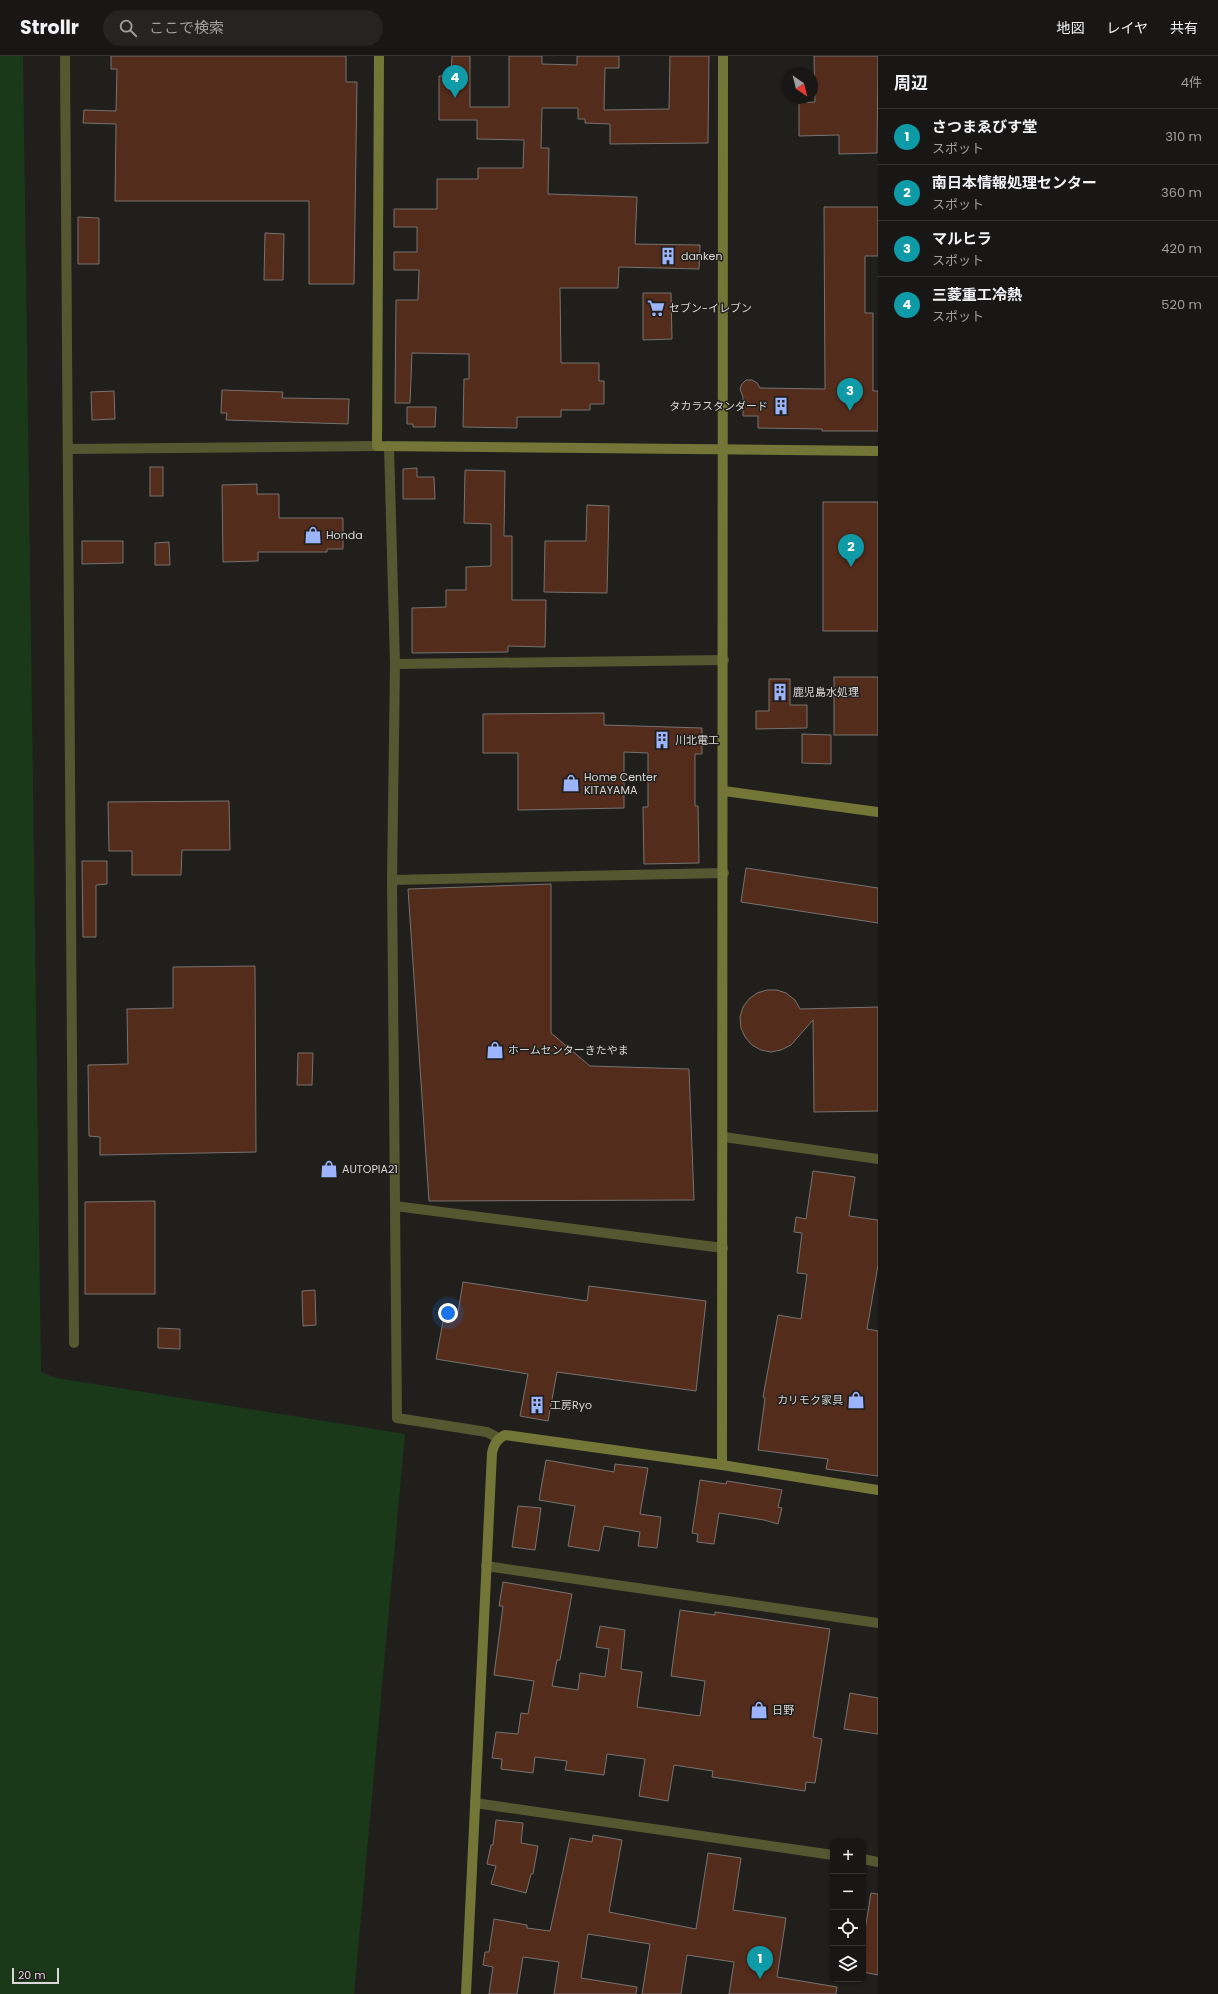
<!DOCTYPE html>
<html lang="ja">
<head>
<meta charset="utf-8">
<style>
  body { margin:0; font-family:Poppins,"Noto Sans JP",sans-serif; background:#252422; color:#f1f3f6 }
  .controls { position:absolute; right:12px; bottom:12px; display:grid; overflow:hidden; border-radius:6px; box-shadow:0 1px 3px #0004 }
  .controls button { width:36px; height:36px; display:grid; place-items:center; padding:0; border:0; border-bottom:1px solid #363634; background:#181715; color:#f1f3f6; font:20px sans-serif }
  .compass { position:absolute; left:782px; top:12px; width:36px; height:36px; border-radius:50%; background:#181715; box-shadow:0 1px 3px #0004; rotate:145deg }
  .scale { position:absolute; left:12px; bottom:10px; width:47px; box-sizing:border-box; padding-left:4px; border:2px solid #dad8d7; border-top:0; font-size:11px; line-height:14px; white-space:nowrap; color:#dad8d7; -webkit-text-stroke:3px #201f1c; paint-order:stroke }
  .you { position:absolute; left:448px; top:1257px; width:14px; height:14px; margin:-10px; border:3px solid #fff; border-radius:50%; background:#1a73e8; box-shadow:0 0 0 6px #1a73e833 }
  .badge { display:grid; place-items:center; width:26px; height:26px; border-radius:50%; background:#b45309; color:#fff; font-size:13px; font-weight:700 }
  .pin { position:absolute; translate:-50% -33px; filter:drop-shadow(0 1px 2px #0008) }
  .pin::after { content:''; position:absolute; top:21px; width:14px; height:12px; background:inherit; clip-path:polygon(0 0,100% 0,50% 100%) }
  .list { margin:0; padding:0; list-style:none }
  h2 { display:flex; justify-content:space-between; align-items:center; height:52px; margin:0; padding:0 16px; font-size:17px }
  h2 small { font-size:13px; font-weight:400; color:#9f9fa0 }
  .list li { display:grid; grid-template-columns:26px 1fr auto; gap:12px; align-items:center; box-sizing:border-box; height:56px; padding:0 16px; border-top:1px solid #363634 }
  .list b { display:block; font-size:15px; white-space:nowrap }
  .list p { margin:0; font-size:13px; white-space:nowrap; color:#9f9fa0 }
  .list em { font-size:13px; font-style:normal; color:#9f9fa0 }
  .icon { flex:none; width:22px; height:22px; fill:none; stroke:currentColor; stroke-width:2; stroke-linecap:round; stroke-linejoin:round }
  .map { position:relative; flex:none; width:878px; height:1938px; overflow:hidden }
  header { display:flex; align-items:center; gap:24px; box-sizing:border-box; height:56px; padding:0 20px; background:#181715; border-bottom:1px solid #363634 }
  header strong { font-size:19px }
  nav { display:flex; gap:22px; margin-inline-start:auto; font-size:14px }
  .search { width:280px; height:36px; background:#252422; display:flex; align-items:center; gap:10px; box-sizing:border-box; padding:0 14px; border-radius:22px; color:#9f9fa0; font-size:15px }
  main { display:flex }
  aside { flex:1; background:#181715 }
  .map>svg:first-child { display:block }
</style>
</head>
<body>
<header>
<strong>Strollr</strong>
<div class="search"><svg class="icon" aria-label="search" viewBox="0 0 24 24"><circle cx="10" cy="10" r="6"/><path d="M15 15l6 6"/></svg>ここで検索</div>
<nav><a>地図</a><a>レイヤ</a><a>共有</a></nav>
</header>
<main>
<div class="map">
<svg width="878" height="1938" viewBox="0 0 878 1938">
  <rect width="100%" height="100%" fill="#201f1c"/>
  <path fill="#1a3919" d="M0 0H23L41 1316 56 1322 405 1378 354 1938H0Z"/>
  <g fill="#542c1b" stroke="#767371">
    <path d="M111 0H346V26H357L354 228H309V145H115L116 68 83 67 84 54 116 55 117 13H111Z"/>
    <path d="M452 0H470V51H509V0H542V8L577 9V0H619V12H605L604 54 669 53 670 0H709L708 87 610 88V68L585 67V63H578V52H542L541 92H549L548 138 637 141 635 188 700 189 699 213 619 211 618 232H560L561 307H599V325H604V348H590V354H561V361H517V372L463 371 464 323H469V298L412 297 410 347H395L396 244H418L419 214H394V196H417V171H394V153H437V123H478V112H523L524 84 477 83V64H439V20H451Z"/>
    <path d="M814 0H878L877 97 839 98V79L799 80V47L815 46Z"/>
    <path d="M824 151H878V200H865V257H873V335H878V375H822V373L758 372V360H743V341L740 333 742 328 746 324H752L757 327 760 332 825 333Z"/>
    <path d="M78 161 99 162V208H78Z"/>
    <path d="M265 177 284 178 283 224H264Z"/>
    <path d="M643 237H671L672 283 643 284Z"/>
    <path d="M222 334 283 336 282 342 349 343 348 368 226 364 227 357H221Z"/>
    <path d="M114 335 115 363 92 364 91 336Z"/>
    <path d="M407 351H436L435 371H413V368H407Z"/>
    <rect x="150" y="411" width="13" height="29"/>
    <path d="M417 412V421H434L435 443H403V413Z"/>
    <path d="M465 414 505 415 504 480H512V544H546L545 591 508 590V596L412 597V552L446 551V534H466V511L491 510V468L464 467Z"/>
    <path d="M257 428V438H279V462H343V493H327V496H258V505L223 506 222 429Z"/>
    <rect x="823" y="446" width="55" height="129"/>
    <path d="M587 449 609 450 607 537 544 536 545 485H586Z"/>
    <path d="M82 485H123V507L82 508Z"/>
    <path d="M169 486 170 509H155V487Z"/>
    <rect x="834" y="621" width="44" height="58"/>
    <path d="M769 623H790V649H807V672L756 673V655H769Z"/>
    <path d="M604 657V669L702 672V698H695V750H698L699 807 644 808 643 751H648V697L624 696V752L518 754V697H483V658Z"/>
    <path d="M802 678 831 679V708L802 707Z"/>
    <path d="M229 745 230 794H182L181 819H132V795H109L108 746Z"/>
    <path d="M82 805H107V828L96 829V881H83Z"/>
    <path d="M746 812 878 832V867L741 846Z"/>
    <path d="M551 828V977L590 1010 689 1013 694 1144 429 1145 408 833Z"/>
    <path d="M255 910 256 1096 100 1099V1081L89 1080 88 1009 128 1008 127 953 173 952V911Z"/>
    <path d="M767 934H777L786 937 795 944 800 953 878 951V1055L814 1056 813 964 791 989 781 994 771 996 761 994 752 989 745 981 741 972 740 961 743 951 749 943 757 937Z"/>
    <path d="M298 997H313L312 1029H297Z"/>
    <path d="M813 1115 855 1121 849 1160 878 1164V1209L867 1273 878 1275V1420L826 1413 828 1403 758 1394 765 1342 763 1341 778 1259 801 1263 807 1218 797 1217 802 1177 794 1176 796 1161 806 1163Z"/>
    <path d="M155 1145V1238H85V1146Z"/>
    <path d="M463 1226 587 1245 589 1230 706 1245 696 1335 557 1316 548 1365 520 1360 528 1318 436 1303 444 1260 457 1262Z"/>
    <path d="M315 1234 316 1269 303 1270 302 1235Z"/>
    <path d="M158 1272 180 1273V1293L158 1292Z"/>
    <path d="M546 1404 614 1416 615 1408 648 1412 640 1458 661 1461 657 1492 638 1490 640 1476 604 1470 599 1495 568 1490 575 1450 539 1444Z"/>
    <path d="M700 1424 726 1428 727 1425 782 1434 778 1451 782 1452 778 1468 764 1464 719 1457 714 1488 697 1486 698 1478 692 1477Z"/>
    <path d="M518 1450 541 1452 535 1494 512 1491Z"/>
    <path d="M503 1526 572 1538 560 1604H557L552 1630 578 1634 580 1617 605 1621 609 1593 596 1591 600 1570 625 1574 621 1613 642 1616 637 1651 700 1660 705 1625 671 1620 680 1554 715 1559V1556L830 1573 813 1681 822 1683 815 1727 806 1726 805 1735 712 1721 713 1715 674 1709 668 1745 639 1740 645 1703 607 1698 604 1719 565 1714 567 1705 535 1701 533 1717 501 1713 502 1703 492 1702 496 1676 518 1678 521 1657 528 1658 534 1625 494 1619 503 1550H499Z"/>
    <path d="M850 1637 878 1642V1678L844 1673Z"/>
    <path d="M496 1764 523 1767 521 1787 538 1790 533 1818H531L526 1837 491 1828 496 1810 487 1808 491 1789H493Z"/>
    <path d="M593 1779 622 1784 609 1856 696 1873 708 1797 741 1802 733 1854 786 1862 777 1921 837 1931 836 1938H729L734 1906 687 1899 681 1938H642L650 1888 588 1878 581 1922 637 1931 636 1938H554L559 1906 523 1901 517 1938H489L493 1911 483 1909 485 1896H489L494 1863 527 1869V1872L550 1875 570 1782 592 1786Z"/>
    <path d="M871 1837 878 1838V1919L863 1916V1887Z"/>
  </g>
  <g fill="none" stroke-linecap="round" stroke-linejoin="round">
    <g stroke="#555731" stroke-width="10">
      <path d="M65 0 74 1287"/>
      <path d="M389 390 395 608 392 824 397 1362 487 1376 498 1382"/>
      <path d="M68 393 377 390"/>
      <path d="M395 608 724 604"/>
      <path d="M392 824 724 817"/>
      <path d="M724 1081 878 1103"/>
      <path d="M395 1150 723 1192"/>
      <path d="M486 1510 878 1567"/>
      <path d="M475 1747 833 1799"/>
      <path d="M863 1803 878 1806"/>
    </g>
    <g stroke="#747637" stroke-width="10">
      <path d="M379 0 377 390 878 395"/>
      <path d="M724 735 878 756"/>
      <path d="M722 1409 723 0"/>
      <path d="M466 1938 492 1397C494 1388 497 1383 505 1379L722 1409 878 1434"/>
    </g>
  </g>
  <defs>
    <g id="building-bare" transform="scale(1.38)"><path d="M-4-6H4V6H1V3H-1V6H-4ZM-2.5-4.3h1.7v1.8h-1.7ZM.8-4.3h1.7v1.8H.8ZM-2.5-1h1.7V.8h-1.7ZM.8-1h1.7V.8H.8Z" fill="#9cb4fd" stroke="#201f1c" stroke-width="2.5" paint-order="stroke"/></g>
    <g id="supermarket-bare" transform="scale(1.38)"><path d="M-6-5.5h2.5l.6 2H6L4.5 2H-2.5L-4.4-4H-6ZM-1.5 3.2a1.3 1.3 0 1 0 .1 0ZM3 3.2a1.3 1.3 0 1 0 .1 0Z" fill="#9cb4fd" stroke="#201f1c" stroke-width="2.5" paint-order="stroke"/></g>
    <g id="shop-bare" transform="scale(1.38)"><path d="M-5-2.5h2.3a2.7 3.5 0 0 1 5.4 0H5L5.5 6h-11ZM-1.5-2.5h3a1.5 2.3 0 0 0-3 0Z" fill="#9cb4fd" stroke="#201f1c" stroke-width="2.5" paint-order="stroke"/></g>
  </defs>
  <g fill-rule="evenodd">
    <use href="#building-bare" x="668" y="200"/>
    <use href="#supermarket-bare" x="656" y="252"/>
    <use href="#building-bare" x="781" y="350"/>
    <use href="#shop-bare" x="313" y="479"/>
    <use href="#building-bare" x="780" y="636"/>
    <use href="#building-bare" x="662" y="684"/>
    <use href="#shop-bare" x="571" y="727"/>
    <use href="#shop-bare" x="495" y="994"/>
    <use href="#shop-bare" x="329" y="1113"/>
    <use href="#shop-bare" x="856" y="1344"/>
    <use href="#building-bare" x="537" y="1349"/>
    <use href="#shop-bare" x="759" y="1654"/>
  </g>
  <g text-anchor="middle" stroke-width="3" stroke-linejoin="round" paint-order="stroke">
    <g font-size="11" fill="#dad8d7" stroke="#201f1c" text-anchor="start">
      <text x="681" y="204">danken</text>
      <text x="669" y="256">セブン-イレブン</text>
      <text x="768" y="354" text-anchor="end">タカラスタンダード</text>
      <text x="326" y="483">Honda</text>
      <text x="793" y="640">鹿児島水処理</text>
      <text x="675" y="688">川北電工</text>
      <text x="584" y="725">Home Center<tspan x="584" dy="13">KITAYAMA</tspan></text>
      <text x="508" y="998">ホームセンターきたやま</text>
      <text x="342" y="1117">AUTOPIA21</text>
      <text x="843" y="1348" text-anchor="end">カリモク家具</text>
      <text x="550" y="1353">工房Ryo</text>
      <text x="772" y="1658">日野</text>
    </g>
  </g>
</svg>
<div class="controls">
<button>+</button>
<button>−</button>
<button><svg class="icon" aria-label="locate" viewBox="0 0 24 24"><circle cx="12" cy="12" r="6"/><path d="M12 2v4M12 18v4M2 12h4M18 12h4"/></svg></button>
<button><svg class="icon" aria-label="layers" viewBox="0 0 24 24"><path d="M12 4l9 5-9 5-9-5zM3 14l9 5 9-5"/></svg></button>
</div>
<svg class="compass" viewBox="-18 -18 36 36"><path d="M0-13l5 13h-10z" fill="#e53935"/><path d="M0 13l5-13h-10z" fill="#9f9fa0"/></svg>
<div class="scale">20 m</div>
<div class="you"></div>
<div class="pin badge" style="left:760px;top:1923px;background:#0f9aa8">1</div>
<div class="pin badge" style="left:851px;top:511px;background:#0f9aa8">2</div>
<div class="pin badge" style="left:850px;top:355px;background:#0f9aa8">3</div>
<div class="pin badge" style="left:455px;top:42px;background:#0f9aa8">4</div>
</div>
<aside>
<h2>周辺<small>4件</small></h2>
<ul class="list">
<li><span class="badge" style="background:#0f9aa8">1</span><div><b>さつまゑびす堂</b><p>スポット</p></div><em>310 m</em></li>
<li><span class="badge" style="background:#0f9aa8">2</span><div><b>南日本情報処理センター</b><p>スポット</p></div><em>360 m</em></li>
<li><span class="badge" style="background:#0f9aa8">3</span><div><b>マルヒラ</b><p>スポット</p></div><em>420 m</em></li>
<li><span class="badge" style="background:#0f9aa8">4</span><div><b>三菱重工冷熱</b><p>スポット</p></div><em>520 m</em></li>
</ul>
</aside>
</main>
</body>
</html>
